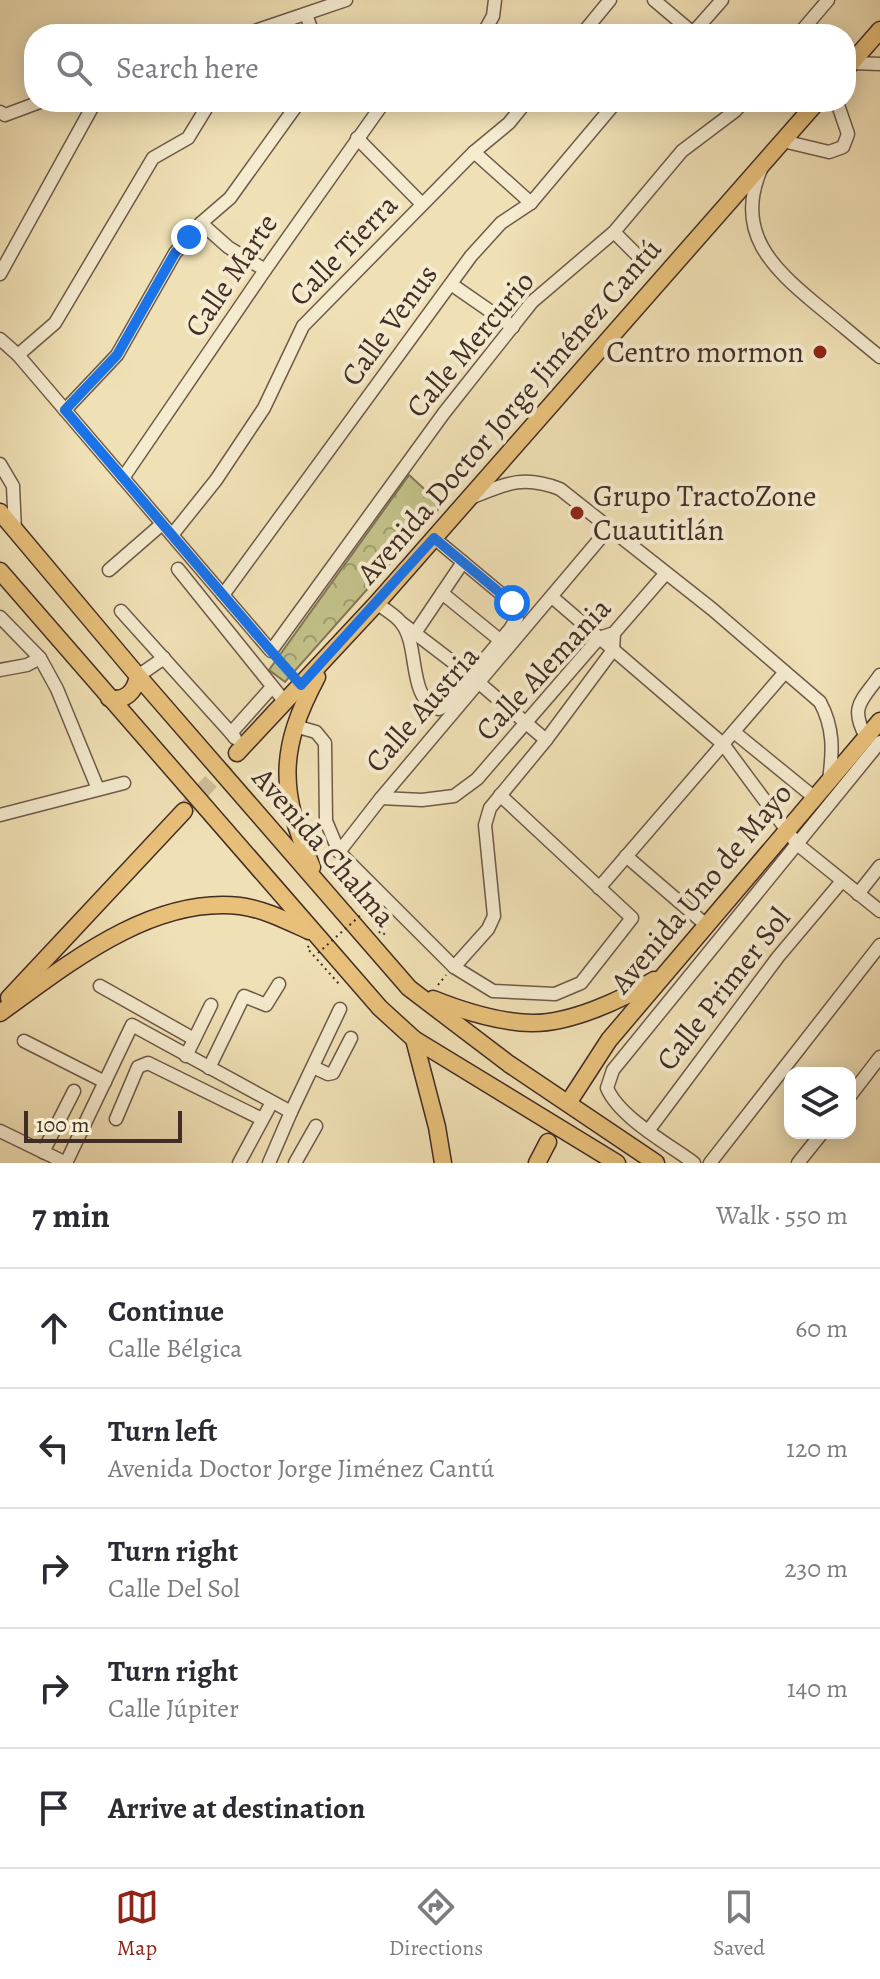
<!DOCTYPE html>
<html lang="en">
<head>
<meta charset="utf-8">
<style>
  body { margin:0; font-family:Alegreya,serif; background:#f2f2f3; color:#2b2b33 }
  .controls { position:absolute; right:24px; bottom:24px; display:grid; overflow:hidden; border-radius:16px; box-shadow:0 4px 20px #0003 }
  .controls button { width:72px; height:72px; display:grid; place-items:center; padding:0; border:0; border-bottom:2px solid #e1e1e2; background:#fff; color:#2b2b33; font:40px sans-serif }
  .scale { position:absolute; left:24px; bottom:20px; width:158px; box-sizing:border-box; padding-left:8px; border:4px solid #422d26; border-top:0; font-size:22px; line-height:28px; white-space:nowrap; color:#422d26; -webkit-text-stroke:6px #f5ebcf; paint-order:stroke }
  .stop { position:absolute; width:24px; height:24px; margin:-18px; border:6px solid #1a73e8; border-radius:50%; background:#fff }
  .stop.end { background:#1a73e8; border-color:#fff; box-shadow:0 2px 8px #0008 }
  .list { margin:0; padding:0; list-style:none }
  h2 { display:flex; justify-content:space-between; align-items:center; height:104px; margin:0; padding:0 32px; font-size:34px }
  h2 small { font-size:26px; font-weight:400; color:#7c7c81 }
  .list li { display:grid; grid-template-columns:52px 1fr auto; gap:24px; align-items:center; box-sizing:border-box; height:120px; padding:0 32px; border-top:2px solid #e1e1e2 }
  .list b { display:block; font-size:30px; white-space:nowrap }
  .list p { margin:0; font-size:26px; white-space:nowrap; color:#7c7c81 }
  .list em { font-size:26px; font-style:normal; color:#7c7c81 }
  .icon { flex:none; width:44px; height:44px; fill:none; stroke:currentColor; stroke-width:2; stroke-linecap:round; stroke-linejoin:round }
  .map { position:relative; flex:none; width:880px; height:1163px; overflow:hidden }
  .search { position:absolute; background:#fff; box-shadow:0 4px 20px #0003; left:24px; right:24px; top:24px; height:88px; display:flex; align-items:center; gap:20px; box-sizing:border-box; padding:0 28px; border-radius:32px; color:#7c7c81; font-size:30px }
  .sheet { height:704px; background:#fff }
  nav { display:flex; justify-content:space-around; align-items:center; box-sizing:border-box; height:112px; border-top:2px solid #e1e1e2; background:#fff; font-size:22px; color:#7c7c81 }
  nav a { display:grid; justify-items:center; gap:4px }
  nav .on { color:#8f2418 }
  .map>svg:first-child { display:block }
</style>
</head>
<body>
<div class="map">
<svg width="880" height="1163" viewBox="0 0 880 1163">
  <defs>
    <pattern id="park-crowns" width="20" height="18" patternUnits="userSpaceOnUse" patternTransform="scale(2)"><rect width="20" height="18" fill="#c2c088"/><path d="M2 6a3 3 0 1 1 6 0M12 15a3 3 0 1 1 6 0" fill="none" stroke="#9f9c6f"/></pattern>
  </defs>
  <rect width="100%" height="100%" fill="#f0e0b5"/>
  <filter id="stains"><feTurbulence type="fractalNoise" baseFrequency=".0025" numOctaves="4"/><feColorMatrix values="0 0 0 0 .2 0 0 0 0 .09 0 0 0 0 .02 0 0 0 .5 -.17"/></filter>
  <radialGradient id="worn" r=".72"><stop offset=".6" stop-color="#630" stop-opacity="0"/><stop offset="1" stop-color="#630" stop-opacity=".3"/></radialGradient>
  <path fill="url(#park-crowns)" stroke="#827657" stroke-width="2" d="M409 475 442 505 285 682 269 670Z"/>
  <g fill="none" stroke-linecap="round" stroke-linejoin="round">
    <path stroke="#cdbc98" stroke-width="16" stroke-dasharray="16 8" stroke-linecap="butt" d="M184 811 237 753"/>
    <g stroke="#6e5a4a" stroke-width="15">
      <g id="minor">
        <path d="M654 0 693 33"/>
        <path d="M306 14 313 34"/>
        <path d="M246 34 346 0"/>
        <path d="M483 34 493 16 495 0"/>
        <path d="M582 34 610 0"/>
        <path d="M692 34 722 0"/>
        <path d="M799 34 828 0"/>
        <path d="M852 63 880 64"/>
        <path d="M0 112 5 115 40 102"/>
        <path d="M357 138 422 204"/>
        <path d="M783 141 829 152 843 147 848 134 837 102"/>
        <path d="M474 152 531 203"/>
        <path d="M762 167C733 231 772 268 817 305 838 322 859 340 880 357"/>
        <path d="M201 223 228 247 265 270"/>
        <path d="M614 232 641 259"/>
        <path d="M0 274 95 102"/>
        <path d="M451 284 513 327"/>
        <path d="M0 339 18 355 271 651 444 413 532 302 614 232 682 151 735 111 743 102"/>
        <path d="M18 355 55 323 153 158 188 138 210 102"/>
        <path d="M65 410 117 355 175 253 201 223 230 198 299 102"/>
        <path d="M0 464 13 486 15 531"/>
        <path d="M123 478 265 270 384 102"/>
        <path d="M473 497C507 483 524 475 560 489L712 609 820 702C834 728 833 751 829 780"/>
        <path d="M172 535 216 480 264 408 303 326 474 152 509 123 526 102"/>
        <path d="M178 569 285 702"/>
        <path d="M109 570 162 524"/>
        <path d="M442 593 501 641"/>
        <path d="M223 595 471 256 501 223 531 203 616 102"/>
        <path d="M552 597 723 744 797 844 880 911"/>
        <path d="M377 603C385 610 397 616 402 624 420 647 407 699 439 709L445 706 510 629 517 618 512 603 434 538"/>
        <path d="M121 611 231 733"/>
        <path d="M0 617 40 658 27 665 0 670"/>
        <path d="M403 624 471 676 546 740"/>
        <path d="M415 633 463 562"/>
        <path d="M40 658 57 689 98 789"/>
        <path d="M138 676 164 658"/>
        <path d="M295 726 316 732 325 743 326 821 339 852 454 967 493 991 555 994 581 983 632 918 500 795"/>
        <path d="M734 732 815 798"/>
        <path d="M866 737C849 706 862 701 880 675"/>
        <path d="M235 738 231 733 272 687"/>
        <path d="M381 798 422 800 454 796 477 779 599 638 614 633 666 573"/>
        <path d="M0 815 124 783"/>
        <path d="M339 852 381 798 609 528"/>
        <path d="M626 856 705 924"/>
        <path d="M599 888 785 672"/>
        <path d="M858 894 880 866"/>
        <path d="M454 967 488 929 494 916 485 825 490 808 546 740 613 650 614 633"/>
        <path d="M100 986 194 1039"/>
        <path d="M24 1041 105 1082"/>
        <path d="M186 1056 211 1005"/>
        <path d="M313 1067 328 1074 333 1073 351 1038"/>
        <path d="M209 1068 244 996 266 1005 279 984"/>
        <path d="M850 1096 880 1057"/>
        <path d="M291 1112 340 1009"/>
        <path d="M116 1119 138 1067 148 1063 262 1119"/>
        <path d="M0 1131 66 1163"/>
        <path d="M648 1131 778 957 842 881"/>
        <path d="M43 1152 74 1091"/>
        <path d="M66 1163 132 1025 291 1112 269 1163"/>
        <path d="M239 1163 272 1102"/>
        <path d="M295 1163 316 1126"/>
        <path d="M694 1163C668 1144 619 1117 607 1088L613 1070 880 742"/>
        <path d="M710 1163 880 945"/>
        <path d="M798 1163 822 1133"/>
      </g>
    </g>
    <g stroke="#422d26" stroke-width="19">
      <g id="major">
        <path d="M846 69 880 30"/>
        <path d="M0 512 138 676 409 988 509 1064 656 1163"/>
        <path d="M0 571 380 1008 414 1039 617 1163"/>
        <path d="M109 698C125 702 135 692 138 676"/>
        <path d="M237 753 377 603 817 102"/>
        <path d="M312 867C279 791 278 750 317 677"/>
        <path d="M9 998 184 811"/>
        <path d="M433 999C463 1011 498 1022 531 1023 569 1024 622 1000 654 980"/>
        <path d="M0 1013C68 964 151 896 240 906 264 909 287 921 309 931"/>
        <path d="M414 1039 437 1127 443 1163"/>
        <path d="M572 1097 609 1040 880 721"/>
        <path d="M537 1163 548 1142"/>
      </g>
    </g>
    <g stroke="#422d26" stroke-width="2" stroke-dasharray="2 4" stroke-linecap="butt">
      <path d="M278 658 292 674"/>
      <path d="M358 907 360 905 386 932 383 935 377 930"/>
      <path d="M309 946 307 948 339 984 340 983"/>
      <path d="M438 985 446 975"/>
    </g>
    <use href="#minor" stroke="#f5ebcf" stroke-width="12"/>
    <use href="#major" stroke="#e8c07a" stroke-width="16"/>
    <path stroke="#422d26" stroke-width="2" stroke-dasharray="2 4" stroke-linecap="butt" d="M318 953 362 914"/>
  </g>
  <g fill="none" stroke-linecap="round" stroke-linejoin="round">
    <path stroke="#1a73e8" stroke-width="10" d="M189 237 175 253 117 355 65 410 271 651 301 685 434 538 512 603"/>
  </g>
  <g fill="#8f2418" stroke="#f5ebcf" stroke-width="3">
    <circle cx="820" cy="352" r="8"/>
    <circle cx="577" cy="513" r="8"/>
  </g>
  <g text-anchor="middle" stroke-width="8" stroke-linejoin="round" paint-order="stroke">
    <g font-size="30" fill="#422d26" stroke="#f5ebcf">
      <text transform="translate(343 250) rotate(-46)" y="10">Calle Tierra</text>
      <text transform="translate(231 275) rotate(-56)" y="10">Calle Marte</text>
      <text transform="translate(389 325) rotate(-54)" y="10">Calle Venus</text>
      <text transform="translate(470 344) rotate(-50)" y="10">Calle Mercurio</text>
      <text transform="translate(509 411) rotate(-49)" y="10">Avenida Doctor Jorge Jiménez Cantú</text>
      <text transform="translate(543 669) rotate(-47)" y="10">Calle Alemania</text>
      <text transform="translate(422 709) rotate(-49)" y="10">Calle Austria</text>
      <text transform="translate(324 847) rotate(49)" y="10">Avenida Chalma</text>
      <text transform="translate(701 888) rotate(-50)" y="10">Avenida Uno de Mayo</text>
      <text transform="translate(723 989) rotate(-52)" y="10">Calle Primer Sol</text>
    </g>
    <g font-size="30" fill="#422d26" stroke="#f5ebcf" text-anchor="end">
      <text x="804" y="362">Centro mormon</text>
      <text x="593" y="506" text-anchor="start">Grupo TractoZone<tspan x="593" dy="34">Cuautitlán</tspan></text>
    </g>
  </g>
  <rect width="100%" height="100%" filter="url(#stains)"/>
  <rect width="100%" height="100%" fill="url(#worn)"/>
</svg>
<div class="controls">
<button><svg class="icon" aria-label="layers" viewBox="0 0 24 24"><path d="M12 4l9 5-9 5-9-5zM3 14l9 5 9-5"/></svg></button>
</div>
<div class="scale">100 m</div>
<div class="stop" style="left:512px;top:603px"></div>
<div class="stop end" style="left:189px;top:237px"></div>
<div class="search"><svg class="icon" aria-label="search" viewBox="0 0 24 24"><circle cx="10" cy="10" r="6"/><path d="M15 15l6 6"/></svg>Search here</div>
</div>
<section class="sheet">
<h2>7 min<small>Walk · 550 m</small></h2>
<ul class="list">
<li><svg class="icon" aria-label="ahead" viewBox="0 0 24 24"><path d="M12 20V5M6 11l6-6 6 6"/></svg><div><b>Continue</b><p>Calle Bélgica</p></div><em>60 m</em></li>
<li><svg class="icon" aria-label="left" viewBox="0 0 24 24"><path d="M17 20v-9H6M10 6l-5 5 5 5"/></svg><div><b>Turn left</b><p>Avenida Doctor Jorge Jiménez Cantú</p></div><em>120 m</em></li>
<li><svg class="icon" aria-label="right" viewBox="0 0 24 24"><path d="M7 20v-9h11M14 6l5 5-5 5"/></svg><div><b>Turn right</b><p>Calle Del Sol</p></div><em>230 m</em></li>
<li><svg class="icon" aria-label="right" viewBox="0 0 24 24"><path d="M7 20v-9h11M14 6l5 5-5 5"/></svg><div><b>Turn right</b><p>Calle Júpiter</p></div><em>140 m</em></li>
<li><svg class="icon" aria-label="arrive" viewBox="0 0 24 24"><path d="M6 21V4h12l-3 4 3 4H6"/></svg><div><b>Arrive at destination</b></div></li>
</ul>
</section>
<nav>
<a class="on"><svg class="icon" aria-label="map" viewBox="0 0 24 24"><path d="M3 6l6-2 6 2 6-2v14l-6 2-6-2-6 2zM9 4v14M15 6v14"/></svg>Map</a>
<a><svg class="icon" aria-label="directions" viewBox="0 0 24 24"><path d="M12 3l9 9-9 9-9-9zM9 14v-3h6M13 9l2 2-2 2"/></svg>Directions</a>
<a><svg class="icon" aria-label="saved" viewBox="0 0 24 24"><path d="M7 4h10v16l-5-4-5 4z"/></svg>Saved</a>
</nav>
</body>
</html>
